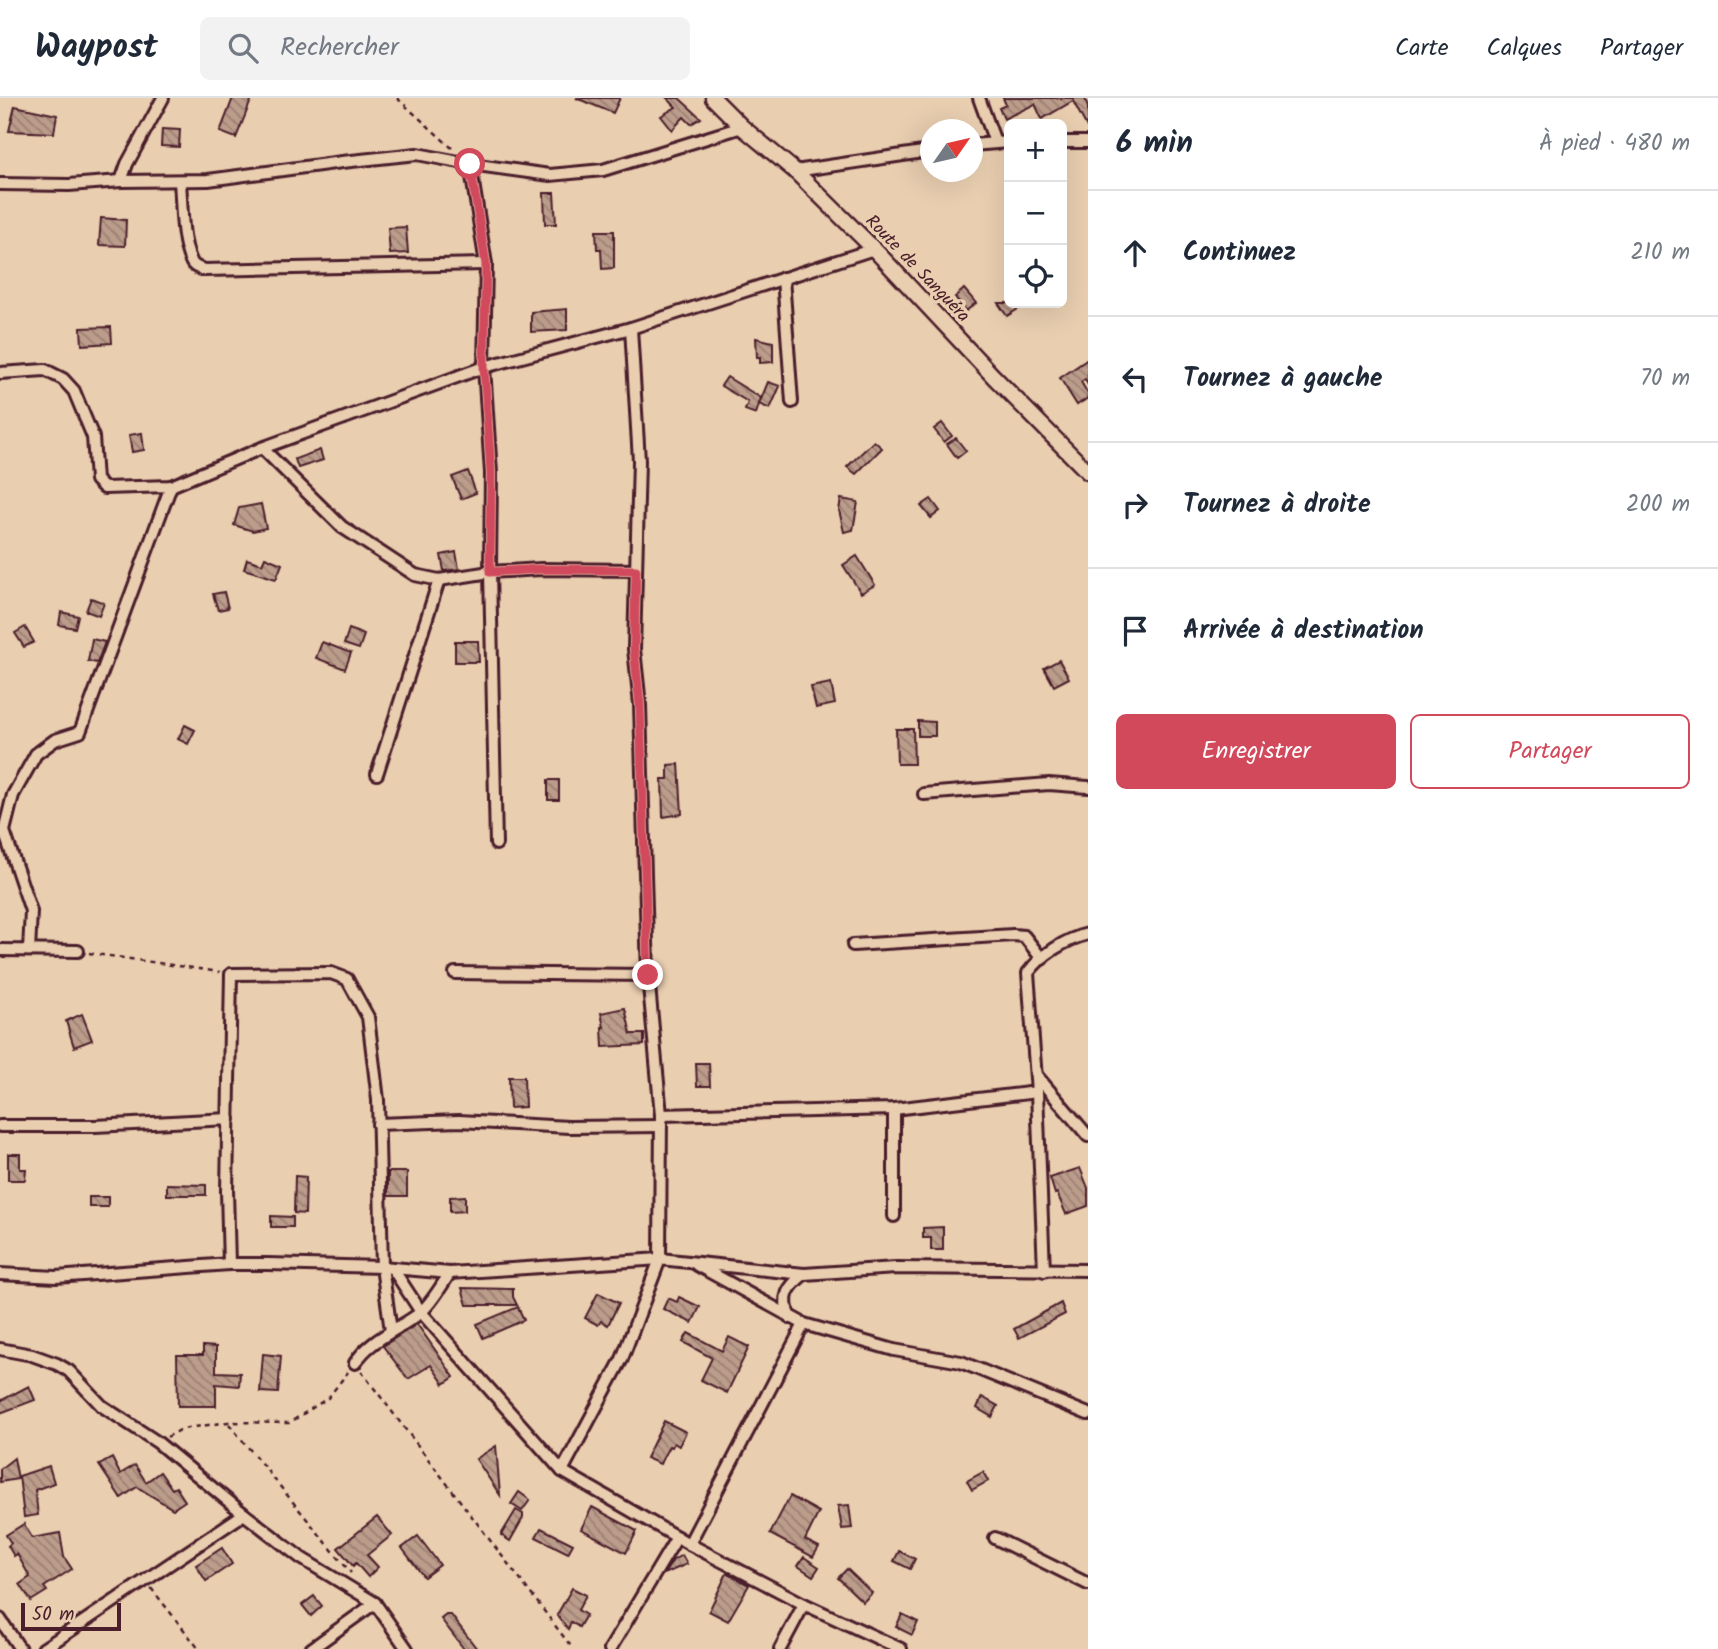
<!DOCTYPE html>
<html lang="fr">
<head>
<meta charset="utf-8">
<style>
  body { margin:0; font-family:Kalam,sans-serif; background:#f2f2f3; color:#1f2937 }
  .controls { position:absolute; right:21px; top:21px; display:grid; overflow:hidden; border-radius:10px; box-shadow:0 7px 28px #0002 }
  .controls button { width:63px; height:63px; display:grid; place-items:center; padding:0; border:0; border-bottom:2px solid #e0e1e3; background:#fff; color:#1f2937; font:35px sans-serif }
  .compass { position:absolute; left:920px; top:21px; width:63px; height:63px; border-radius:50%; background:#fff; box-shadow:0 7px 28px #0002; rotate:56deg }
  .scale { position:absolute; left:21px; bottom:18px; width:100px; box-sizing:border-box; padding-left:7px; border:4px solid #4a1f2b; border-top:0; font-size:19px; line-height:24px; white-space:nowrap; color:#4a1f2b; -webkit-text-stroke:5px #e9ceb0; paint-order:stroke }
  .stop { position:absolute; width:21px; height:21px; margin:-16px; border:5px solid #d1495b; border-radius:50%; background:#fff }
  .stop.end { background:#d1495b; border-color:#fff; box-shadow:0 2px 7px #0008 }
  .list { margin:0; padding:0; list-style:none }
  h2 { display:flex; justify-content:space-between; align-items:center; height:91px; margin:0; padding:0 28px; font-size:30px }
  h2 small { font-size:23px; font-weight:400; color:#747a83 }
  .list li { display:grid; grid-template-columns:46px 1fr auto; gap:21px; align-items:center; box-sizing:border-box; height:126px; padding:0 28px; border-top:2px solid #e0e1e3 }
  .list b { display:block; font-size:26px; white-space:nowrap }
  .list em { font-size:23px; font-style:normal; color:#747a83 }
  .actions { display:flex; gap:14px; padding:21px 28px }
  .actions a { flex:1; padding:16px 0; border:2px solid #d1495b; border-radius:10px; text-align:center; font-size:24px; color:#d1495b }
  .actions .main { background:#d1495b; color:#fff }
  .icon { flex:none; width:38px; height:38px; fill:none; stroke:currentColor; stroke-width:2; stroke-linecap:round; stroke-linejoin:round }
  .map { position:relative; flex:none; width:1088px; height:1551px; overflow:hidden }
  header { display:flex; align-items:center; gap:42px; box-sizing:border-box; height:98px; padding:0 35px; background:#fff; border-bottom:2px solid #e0e1e3 }
  header strong { font-size:33px }
  nav { display:flex; gap:38px; margin-inline-start:auto; font-size:24px }
  .search { width:490px; height:63px; background:#f2f2f3; display:flex; align-items:center; gap:18px; box-sizing:border-box; padding:0 24px; border-radius:10px; color:#747a83; font-size:26px }
  main { display:flex }
  aside { flex:1; background:#fff }
  .map>svg:first-child { display:block }
</style>
</head>
<body>
<header>
<strong>Waypost</strong>
<div class="search"><svg class="icon" aria-label="search" viewBox="0 0 24 24"><circle cx="10" cy="10" r="6"/><path d="M15 15l6 6"/></svg>Rechercher</div>
<nav><a>Carte</a><a>Calques</a><a>Partager</a></nav>
</header>
<main>
<div class="map">
<svg width="1088" height="1551" viewBox="0 0 1088 1551">
  <defs>
    <pattern id="building-back-hatch" width="6" height="6" patternUnits="userSpaceOnUse" patternTransform="scale(1.75)"><rect width="6" height="6" fill="#bc9d8b"/><path d="M-1 5l2 2M0 0l6 6M5-1l2 2" fill="none" stroke="#9b7f72"/></pattern>
  </defs>
  <rect width="100%" height="100%" fill="#e9ceb0"/>
  <filter id="ink" filterUnits="userSpaceOnUse"><feTurbulence type="fractalNoise" baseFrequency=".0143" numOctaves="2"/><feDisplacementMap in="SourceGraphic" scale="14" xChannelSelector="R" yChannelSelector="G"/><feConvolveMatrix kernelMatrix="1 2 1 2 8 2 1 2 1" color-interpolation-filters="sRGB"/></filter>
  <g filter="url(#ink)">
    <g fill="url(#building-back-hatch)" stroke="#4a1f2b" stroke-width="2">
      <path d="M233 0H252L236 40 220 34Z"/>
      <path d="M576 0H620L613 15Z"/>
      <path d="M667 0H679L701 20 691 26 684 19 672 32 661 18 676 9Z"/>
      <path d="M1003 0H1085L1088 10V31L1073 3 1042 21 1035 6 1004 21 999 10 1006 7Z"/>
      <path d="M15 8 57 17 54 35 9 33Z"/>
      <path d="M162 31 180 32 179 49 161 48Z"/>
      <path d="M544 95H554L556 126H545Z"/>
      <path d="M101 120 126 122 125 148 99 147Z"/>
      <path d="M406 129 408 155 390 156 388 130Z"/>
      <path d="M596 133H614V170L602 171 601 151H597Z"/>
      <path d="M964 191 976 205 966 213 955 199Z"/>
      <path d="M998 205H1028L1007 218Z"/>
      <path d="M567 211V232L531 234V214Z"/>
      <path d="M111 229 112 245 82 247 81 230Z"/>
      <path d="M756 240 773 244V264L760 265V259H757Z"/>
      <path d="M1088 261V287L1085 281 1081 284 1088 296V300L1077 307 1060 280Z"/>
      <path d="M727 279 761 300 756 316 745 312 748 304 721 288Z"/>
      <path d="M768 284 780 288 770 311 759 306Z"/>
      <path d="M942 325 952 338 944 344 934 331Z"/>
      <path d="M142 335 144 352 132 354 129 337Z"/>
      <path d="M956 340 966 353 957 360 947 346Z"/>
      <path d="M874 343 882 350 856 376 847 369Z"/>
      <path d="M320 352 323 362 298 370 295 361Z"/>
      <path d="M468 373 476 395 461 401 452 379Z"/>
      <path d="M841 401 858 404 853 432 844 434 839 412Z"/>
      <path d="M931 401 940 413 931 420 921 408Z"/>
      <path d="M261 406 266 430 253 433 234 427 239 410Z"/>
      <path d="M456 454 459 471 444 473 441 457Z"/>
      <path d="M857 458 875 487 861 495 843 467Z"/>
      <path d="M265 459 282 466 276 481 244 471 247 461 262 466Z"/>
      <path d="M224 494 228 510 218 512 213 496Z"/>
      <path d="M91 500 104 505 99 518 86 513Z"/>
      <path d="M61 514 78 518 75 530 59 527Z"/>
      <path d="M25 529 34 544 24 549 15 535Z"/>
      <path d="M349 531 364 537 359 551 344 546Z"/>
      <path d="M92 541 105 544 97 565 88 563Z"/>
      <path d="M455 543H478L479 564H455Z"/>
      <path d="M322 544 351 555 345 571 316 560Z"/>
      <path d="M1059 562 1069 580 1054 588 1044 570Z"/>
      <path d="M831 585 835 606 816 610 811 589Z"/>
      <path d="M918 623 935 624V638H918Z"/>
      <path d="M185 627 195 632 188 646 178 641Z"/>
      <path d="M896 631H913L914 666H897Z"/>
      <path d="M679 666 682 716 663 719 662 681H668V667Z"/>
      <rect x="548" y="682" width="11" height="20"/>
      <path d="M625 910 631 936H644V947L603 949 602 929H604L601 915Z"/>
      <path d="M82 916 92 942 74 949 66 923Z"/>
      <path d="M696 965H709L710 988H697Z"/>
      <path d="M509 979H524L525 1009 510 1010Z"/>
      <path d="M8 1056H20V1071H26L25 1082H8Z"/>
      <path d="M1080 1070 1088 1090V1108L1066 1116 1057 1095 1055 1096 1050 1080Z"/>
      <rect x="388" y="1074" width="19" height="24"/>
      <path d="M295 1078 306 1079 305 1116 294 1115Z"/>
      <path d="M167 1086 206 1087V1097H167Z"/>
      <path d="M465 1098V1113L450 1114V1099Z"/>
      <rect x="89" y="1099" width="19" height="10"/>
      <path d="M271 1118 293 1119V1129H271Z"/>
      <path d="M943 1129V1152H931V1140H923V1130Z"/>
      <path d="M462 1190 513 1191V1199L517 1207H467Z"/>
      <path d="M598 1195 619 1205 608 1227 601 1223 598 1227 585 1220Z"/>
      <path d="M679 1199 700 1209 692 1225 663 1211 668 1200 677 1204Z"/>
      <path d="M1061 1205 1065 1216 1019 1240 1014 1231Z"/>
      <path d="M518 1209 524 1222 483 1240 477 1226Z"/>
      <path d="M417 1226 454 1279 444 1286 431 1267 408 1281 383 1248Z"/>
      <path d="M688 1235 722 1253 729 1239 749 1249 727 1295 701 1282 712 1260 683 1244Z"/>
      <path d="M203 1248 216 1249V1274L240 1275 239 1288 216 1286V1308H178L177 1257H203Z"/>
      <path d="M263 1256 281 1258 278 1295 260 1294Z"/>
      <path d="M29 1288 35 1302 0 1315V1303Z"/>
      <path d="M982 1299 998 1308 992 1319 977 1310Z"/>
      <path d="M664 1323 686 1334 679 1348 674 1345 672 1349 669 1348 660 1366 646 1360Z"/>
      <path d="M496 1348 500 1397 476 1361Z"/>
      <path d="M14 1360 18 1381 0 1384V1371Z"/>
      <path d="M112 1360 120 1376 135 1367 146 1384 160 1374 172 1391 176 1389 185 1403 173 1411 137 1389 121 1400 99 1367Z"/>
      <path d="M49 1368 54 1385 35 1392 38 1417 24 1419 19 1378Z"/>
      <path d="M983 1374 988 1383 972 1392 967 1383Z"/>
      <path d="M519 1394 530 1402 522 1413 511 1406Z"/>
      <path d="M790 1398 819 1414 805 1442 819 1449 813 1459 770 1436Z"/>
      <path d="M849 1407 852 1430 842 1431 838 1408Z"/>
      <path d="M592 1409 637 1433 626 1455 581 1431Z"/>
      <path d="M516 1412 523 1416V1420L510 1443 501 1437Z"/>
      <path d="M377 1419 392 1437 367 1457 378 1469 368 1479 356 1465 353 1468 338 1450Z"/>
      <path d="M24 1426 32 1440 60 1435 64 1459 72 1471 44 1489 47 1493 31 1503 20 1486 30 1479 17 1456 14 1458 8 1448 11 1445 6 1437Z"/>
      <path d="M541 1430 573 1446 568 1455 536 1439Z"/>
      <path d="M418 1438 440 1467 424 1479 402 1450Z"/>
      <path d="M222 1450 232 1466 206 1483 196 1467Z"/>
      <path d="M899 1453 915 1461 910 1471 894 1463Z"/>
      <path d="M682 1457 687 1466 664 1476 673 1462Z"/>
      <path d="M804 1459 819 1469 813 1478 798 1468Z"/>
      <path d="M847 1471 872 1495 863 1504 838 1480Z"/>
      <path d="M727 1475 749 1487 728 1523 709 1513Z"/>
      <path d="M572 1490 586 1497 578 1512 586 1517 579 1529 571 1524 568 1531 557 1517Z"/>
      <path d="M314 1498 322 1508 311 1518 302 1507Z"/>
      <path d="M902 1516 918 1524 912 1537 896 1529Z"/>
      <path d="M446 1517H451L477 1551H464L441 1521Z"/>
    </g>
    <g fill="none" stroke-linecap="round" stroke-linejoin="round">
      <g stroke="#4a1f2b" stroke-width="16">
        <g id="minor">
          <path d="M979 0 995 44"/>
          <path d="M1062 44H1088"/>
          <path d="M972 47 1009 44"/>
          <path d="M470 66 486 166 484 269 491 375 490 474 496 746"/>
          <path d="M795 73 930 53"/>
          <path d="M121 83 127 66 163 0"/>
          <path d="M180 84C182 106 181 143 191 163 193 169 199 170 204 172L486 166"/>
          <path d="M0 86 69 87 121 83 208 82 342 64 417 56 470 66 550 77 603 72 742 29"/>
          <path d="M783 180 792 304"/>
          <path d="M0 275 45 272 63 281 74 293 93 339 96 382 104 390 171 388 262 350 484 269 631 230 874 151"/>
          <path d="M262 350 342 429 415 477 439 482 490 474 541 471 636 472"/>
          <path d="M377 676 439 482"/>
          <path d="M924 696 1049 686 1088 689"/>
          <path d="M853 847 1013 837 1024 838 1042 861"/>
          <path d="M0 852 78 853"/>
          <path d="M29 852 31 813 4 733 13 697 36 656 55 642 80 634 171 388"/>
          <path d="M455 875 648 877"/>
          <path d="M1036 977 1088 1038"/>
          <path d="M661 1017 894 1011 1037 994"/>
          <path d="M378 1026 459 1023 569 1029 661 1028"/>
          <path d="M0 1028H95L229 1021"/>
          <path d="M894 1118V1011"/>
          <path d="M229 1166 227 1093 231 876 331 875 347 881 368 919 378 1002 382 1169 391 1233"/>
          <path d="M697 1167 804 1226 894 1252 961 1264 1088 1316"/>
          <path d="M393 1171 421 1214 562 1373 689 1446 804 1506 901 1551"/>
          <path d="M1044 1173 1037 994 1028 875C1041 857 1066 841 1088 836"/>
          <path d="M0 1176 56 1179 229 1166H268L382 1169 450 1175 660 1161 804 1176 896 1170 1088 1172"/>
          <path d="M790 1220C781 1198 788 1189 804 1176"/>
          <path d="M0 1251 32 1257 57 1266 69 1273 102 1308 157 1344 244 1416 301 1460 375 1505 407 1551"/>
          <path d="M355 1265C369 1242 399 1231 420 1215 432 1205 441 1188 450 1175"/>
          <path d="M562 1373 622 1261 660 1161 661 1017 648 877 640 607 634 551 639 363 631 230"/>
          <path d="M995 1440 1088 1486"/>
          <path d="M689 1446 804 1226"/>
          <path d="M0 1521 20 1551"/>
          <path d="M43 1551 244 1416"/>
          <path d="M311 1551 375 1505"/>
          <path d="M610 1551 677 1439"/>
          <path d="M780 1551 804 1506"/>
        </g>
      </g>
      <g stroke="#4a1f2b" stroke-width="19">
        <path id="tertiary" d="M713 0 742 29 795 73 874 151 993 278 1088 374"/>
      </g>
      <g stroke="#4a1f2b" stroke-width="2.5" stroke-dasharray="5 5" stroke-linecap="butt">
        <path d="M397 0 452 50"/>
        <path d="M89 855 220 874"/>
        <path d="M361 1273 573 1551"/>
        <path d="M229 1326 351 1475"/>
        <path d="M167 1339 182 1331 228 1324 289 1325 328 1300 348 1274"/>
        <path d="M151 1490 199 1551"/>
      </g>
      <use href="#minor" stroke="#e9ceb0" stroke-width="10"/>
      <use href="#tertiary" stroke="#e9ceb0" stroke-width="14"/>
    </g>
  </g>
  <g fill="none" stroke-linecap="round" stroke-linejoin="round" filter="url(#ink)">
    <path stroke="#d1495b" stroke-width="9" d="M470 66 486 166 484 269 491 375 490 474 541 471 636 472 634 551 640 607 648 877"/>
  </g>
  <g text-anchor="middle" stroke-width="7" stroke-linejoin="round" paint-order="stroke">
    <g font-size="18" fill="#4a1f2b" stroke="#e9ceb0">
      <text transform="translate(918 170) rotate(46)" y="6">Route de Sanguéra</text>
    </g>
  </g>
</svg>
<div class="controls">
<button>+</button>
<button>−</button>
<button><svg class="icon" aria-label="locate" viewBox="0 0 24 24"><circle cx="12" cy="12" r="6"/><path d="M12 2v4M12 18v4M2 12h4M18 12h4"/></svg></button>
</div>
<svg class="compass" viewBox="-18 -18 36 36"><path d="M0-13l5 13h-10z" fill="#e53935"/><path d="M0 13l5-13h-10z" fill="#747a83"/></svg>
<div class="scale">50 m</div>
<div class="stop" style="left:470px;top:66px"></div>
<div class="stop end" style="left:648px;top:877px"></div>
</div>
<aside>
<h2>6 min<small>À pied · 480 m</small></h2>
<ul class="list">
<li><svg class="icon" aria-label="ahead" viewBox="0 0 24 24"><path d="M12 20V5M6 11l6-6 6 6"/></svg><div><b>Continuez</b></div><em>210 m</em></li>
<li><svg class="icon" aria-label="left" viewBox="0 0 24 24"><path d="M17 20v-9H6M10 6l-5 5 5 5"/></svg><div><b>Tournez à gauche</b></div><em>70 m</em></li>
<li><svg class="icon" aria-label="right" viewBox="0 0 24 24"><path d="M7 20v-9h11M14 6l5 5-5 5"/></svg><div><b>Tournez à droite</b></div><em>200 m</em></li>
<li><svg class="icon" aria-label="arrive" viewBox="0 0 24 24"><path d="M6 21V4h12l-3 4 3 4H6"/></svg><div><b>Arrivée à destination</b></div></li>
</ul>
<div class="actions"><a class="main">Enregistrer</a><a>Partager</a></div>
</aside>
</main>
</body>
</html>
